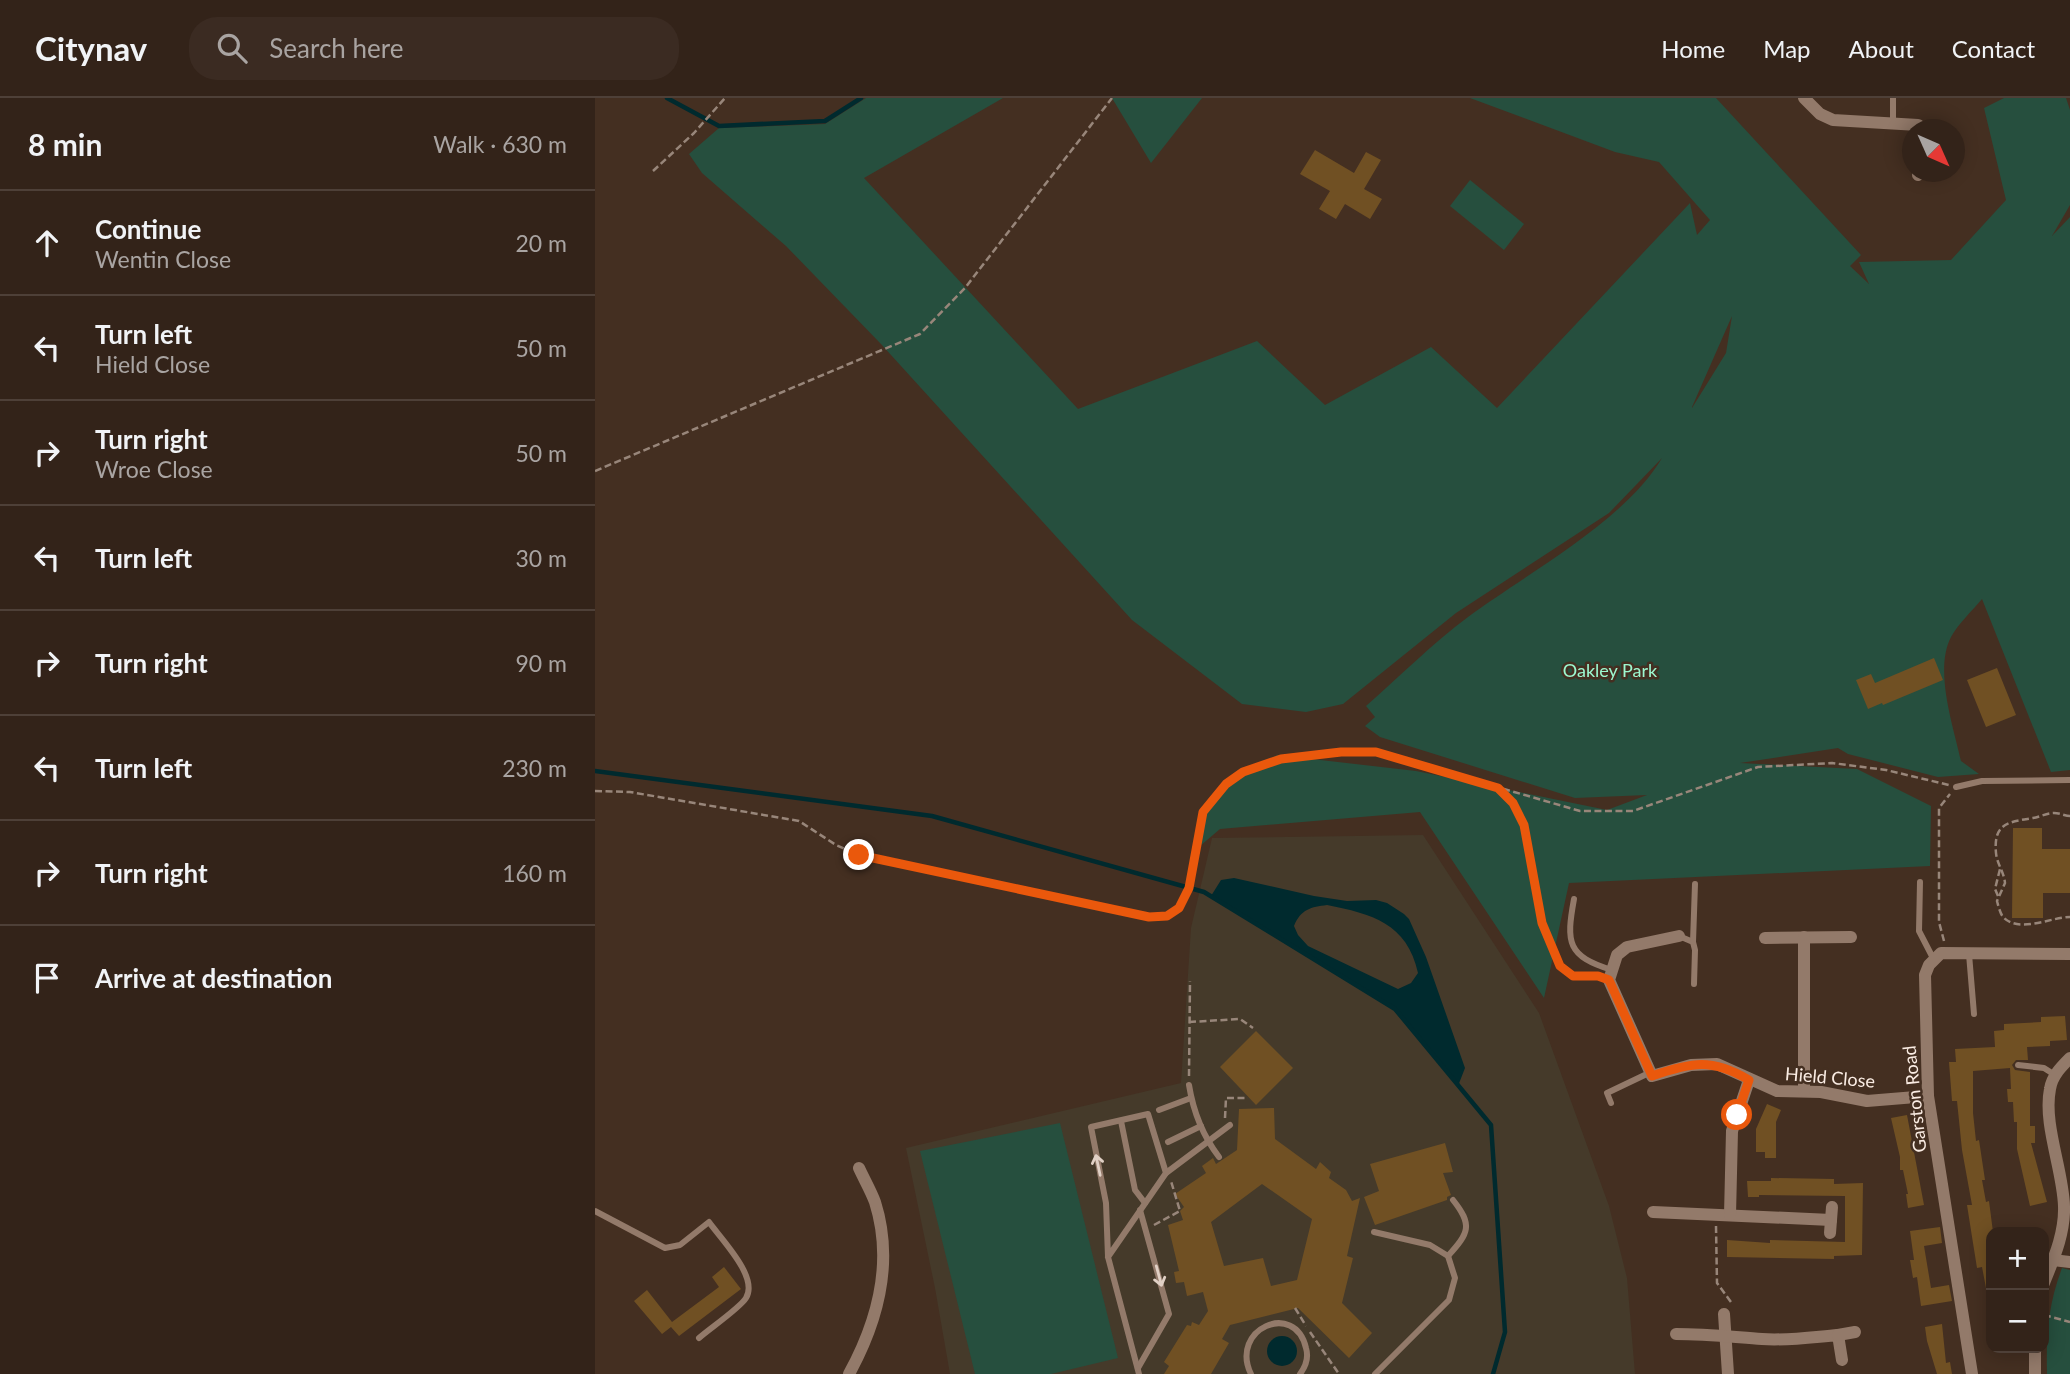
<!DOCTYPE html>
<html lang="en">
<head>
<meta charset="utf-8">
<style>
  body { margin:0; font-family:Lato,sans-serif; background:#3b2b22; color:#f1f3f6 }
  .controls { position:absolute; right:21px; bottom:21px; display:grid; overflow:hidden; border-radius:14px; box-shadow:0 4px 18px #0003 }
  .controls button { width:63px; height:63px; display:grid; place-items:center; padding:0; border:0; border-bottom:2px solid #4e4038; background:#332319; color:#f1f3f6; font:35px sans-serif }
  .compass { position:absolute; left:1307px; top:21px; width:63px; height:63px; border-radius:50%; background:#332319; box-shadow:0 4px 18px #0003; rotate:135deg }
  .stop { position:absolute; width:21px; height:21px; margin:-16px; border:5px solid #ea580c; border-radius:50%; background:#fff }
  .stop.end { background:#ea580c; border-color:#fff; box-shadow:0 2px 7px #0008 }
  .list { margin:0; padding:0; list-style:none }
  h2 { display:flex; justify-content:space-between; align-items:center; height:91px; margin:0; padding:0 28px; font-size:30px }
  h2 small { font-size:23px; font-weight:400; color:#a9a4a2 }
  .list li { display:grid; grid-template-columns:46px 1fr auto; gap:21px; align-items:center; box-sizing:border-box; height:105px; padding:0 28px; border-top:2px solid #4e4038 }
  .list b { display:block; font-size:26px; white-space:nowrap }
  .list p { margin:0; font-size:23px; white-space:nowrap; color:#a9a4a2 }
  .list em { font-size:23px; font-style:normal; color:#a9a4a2 }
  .icon { flex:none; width:38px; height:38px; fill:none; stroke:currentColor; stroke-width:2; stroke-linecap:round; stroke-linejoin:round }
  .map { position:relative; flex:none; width:1475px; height:1276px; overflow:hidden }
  header { display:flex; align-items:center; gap:42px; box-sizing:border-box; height:98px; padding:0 35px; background:#332319; border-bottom:2px solid #4e4038 }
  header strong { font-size:33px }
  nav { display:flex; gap:38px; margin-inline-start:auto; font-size:24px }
  .search { width:490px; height:63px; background:#3b2b22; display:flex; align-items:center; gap:18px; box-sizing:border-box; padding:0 24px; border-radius:28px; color:#a9a4a2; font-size:26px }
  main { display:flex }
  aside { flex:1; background:#332319 }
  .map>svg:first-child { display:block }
</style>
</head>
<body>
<header>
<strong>Citynav</strong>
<div class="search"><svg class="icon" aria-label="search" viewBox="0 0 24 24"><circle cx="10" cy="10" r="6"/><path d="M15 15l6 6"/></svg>Search here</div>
<nav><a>Home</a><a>Map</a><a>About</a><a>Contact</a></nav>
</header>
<main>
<aside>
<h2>8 min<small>Walk · 630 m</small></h2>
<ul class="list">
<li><svg class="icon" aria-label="ahead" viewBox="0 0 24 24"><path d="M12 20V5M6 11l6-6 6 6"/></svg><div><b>Continue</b><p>Wentin Close</p></div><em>20 m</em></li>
<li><svg class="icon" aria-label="left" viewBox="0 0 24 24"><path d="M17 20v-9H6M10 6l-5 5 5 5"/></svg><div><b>Turn left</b><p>Hield Close</p></div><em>50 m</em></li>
<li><svg class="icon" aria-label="right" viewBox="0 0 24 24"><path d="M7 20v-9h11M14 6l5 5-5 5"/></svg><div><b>Turn right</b><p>Wroe Close</p></div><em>50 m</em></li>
<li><svg class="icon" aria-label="left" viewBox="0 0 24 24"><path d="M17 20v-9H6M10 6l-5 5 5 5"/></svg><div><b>Turn left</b></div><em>30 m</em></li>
<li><svg class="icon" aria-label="right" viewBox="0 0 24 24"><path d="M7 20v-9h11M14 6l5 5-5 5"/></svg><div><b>Turn right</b></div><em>90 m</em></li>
<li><svg class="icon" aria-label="left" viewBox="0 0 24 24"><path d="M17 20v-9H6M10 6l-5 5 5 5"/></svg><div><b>Turn left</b></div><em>230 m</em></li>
<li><svg class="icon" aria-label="right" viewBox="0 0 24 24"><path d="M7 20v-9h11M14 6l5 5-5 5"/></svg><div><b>Turn right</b></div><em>160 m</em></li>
<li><svg class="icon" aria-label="arrive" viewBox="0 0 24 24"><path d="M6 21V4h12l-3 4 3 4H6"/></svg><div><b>Arrive at destination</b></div></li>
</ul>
</aside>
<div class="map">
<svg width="1475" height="1276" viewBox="0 0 1475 1276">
  <rect width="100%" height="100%" fill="#442f21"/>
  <path fill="#453a2a" d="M828 737 944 915 1014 1108 1032 1180 1040 1276H355L340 1190 311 1050 586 985 596 830 617 740Z"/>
  <g fill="#264f3e" fill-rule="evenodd">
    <path d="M271 0H408L269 80 483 311 662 243 730 307 836 249 902 310 1095 105 1102 137 1115 122 1064 64 1020 54 875 0H1121L1266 157 1255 168 1274 186 1264 164 1356 162 1411 102 1389 10 1409 0H1471L1475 12V107L1457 138 1475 119V672L1456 674 1387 501C1377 513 1363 526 1356 539 1339 572 1358 627 1366 663L1384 676 1343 679 1253 656 1243 650 1145 665 1262 671 1336 708 1335 768 974 785 949 900 825 714 625 731 598 754 618 696 682 657 821 673 1012 712 1052 697 980 700 785 639 770 628 780 619 771 608C805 578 837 546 873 519 932 475 1029 424 1067 360L1014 415 861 515 748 606 711 614 647 606 537 522 286 246 191 148 107 75 94 56 124 30 230 26ZM1137 218 1131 255 1097 310V309Z"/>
    <path d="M517 0H607L556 65Z"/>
    <path d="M875 82 929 126 909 152 855 108Z"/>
    <path d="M465 1025 523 1260 456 1276H380L325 1053Z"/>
    <path d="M1467 1170 1475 1172V1276H1452C1451 1237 1453 1207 1467 1170Z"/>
  </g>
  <g fill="#002a2e" fill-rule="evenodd">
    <path d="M639 780 719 798 752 803 781 802 792 805 809 816 814 821 831 859 870 970 863 988 800 910 616 798 626 782ZM732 807C777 816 812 825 823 875L816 885 803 891 713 848 703 837 699 828C706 811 716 809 732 807Z"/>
    <circle cx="687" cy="1253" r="15"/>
  </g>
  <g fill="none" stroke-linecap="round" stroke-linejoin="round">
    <g stroke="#002a2e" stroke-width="4.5">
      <path d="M72 0 124 28 230 23 266 0"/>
      <path d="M0 673 337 718 609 794 800 911 896 1027 910 1234 898 1276"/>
    </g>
  </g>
  <g fill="#705023" fill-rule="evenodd">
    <path d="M720 52 759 75 771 54 786 62 769 91 787 101 775 121 750 106 741 121 724 111 735 93 705 76Z"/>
    <path d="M1339 560 1348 582 1288 607 1287 605 1273 611 1261 582 1276 576 1280 585Z"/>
    <path d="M1402 570 1421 617 1391 629 1372 582Z"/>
    <path d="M1418 730H1447V751H1475V795H1448V820H1417Z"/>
    <path d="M1470 918 1472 942 1455 943V948L1432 949 1433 962H1421L1417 967 1420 972 1435 974V1028H1440V1045H1436L1452 1104 1435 1108 1422 1051V1024H1419L1418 1004H1413L1412 991H1416L1415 970 1378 973V1015L1381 1043 1384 1042 1390 1082H1387L1391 1104 1394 1103 1398 1134 1396 1190H1391L1387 1169 1382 1170 1378 1145 1372 1107H1377L1367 1052 1362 1003H1357L1354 964H1361L1360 951 1400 949 1399 933 1409 932V926L1446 924V919Z"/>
    <path d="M661 933 698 970 661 1007 625 969Z"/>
    <path d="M1172 1006 1186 1012 1181 1024V1060H1170V1054H1161V1031Z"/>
    <path d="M679 1010 680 1041 721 1071 725 1064 736 1074 734 1080 751 1092 757 1103 765 1100 752 1158 758 1160 747 1205 777 1235 754 1260 703 1210 635 1227 627 1241 634 1245 616 1276H569L574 1268 569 1264 592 1227 596 1228 597 1224 604 1227 613 1213 608 1194 592 1198 589 1184 581 1185 579 1174 584 1173 573 1127 588 1122 585 1113 589 1109 580 1096 611 1075 607 1068 618 1060 621 1066 642 1052 644 1011ZM667 1086 717 1121 702 1182 676 1188 668 1160 629 1168 616 1124Z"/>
    <path d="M1312 1017 1329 1107 1313 1110 1311 1096H1313L1308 1072H1305V1059L1296 1020Z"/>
    <path d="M850 1045 858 1074 848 1075 856 1097 852 1099V1102L780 1127 769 1099 784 1093 775 1066Z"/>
    <path d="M1176 1080 1239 1081V1086L1268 1085 1267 1157 1239 1158V1161L1132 1159V1142L1175 1145V1142L1250 1144V1098L1164 1097V1099H1153L1152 1083H1176Z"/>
    <path d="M1345 1129 1347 1145 1329 1148 1336 1190 1354 1187 1357 1203 1326 1208 1322 1179 1318 1180 1315 1162H1319L1315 1133Z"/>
    <path d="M129 1169 146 1191 84 1238 76 1229 67 1236 39 1203 52 1192 77 1224 124 1189 117 1179Z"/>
    <path d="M1347 1226 1351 1265 1355 1264 1357 1276H1342L1332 1243 1330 1229Z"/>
  </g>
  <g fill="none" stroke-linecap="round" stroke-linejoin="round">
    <g stroke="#98867a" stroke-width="2.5" stroke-dasharray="7 3.5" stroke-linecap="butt">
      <path d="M58 73 99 35 130 0"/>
      <path d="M0 373 325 236 370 190 517 0"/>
      <path d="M905 692C916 702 925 713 929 727 940 759 943 863 977 877 984 880 996 878 1004 878"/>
      <path d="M0 693 35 694 204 723 241 747 264 757 554 819C564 818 576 818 584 810 595 798 595 779 597 764 599 749 602 731 608 716 613 703 635 680 648 674 687 654 738 654 781 654L985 713H1038L1163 669 1237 665 1291 672 1354 687"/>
      <path d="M1475 718C1470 718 1465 715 1459 715 1452 715 1445 719 1438 720 1415 724 1398 724 1401 755 1402 766 1409 774 1410 785L1402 803C1403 807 1405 815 1408 819 1424 836 1456 819 1475 819"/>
      <path d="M1403 798 1400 791 1405 771"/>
      <path d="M1349 843 1344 824V710L1355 696"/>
      <path d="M594 924 645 921 658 930"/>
      <path d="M594 978 595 883"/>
      <path d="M630 1020 631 1000H653"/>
      <path d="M559 1127 585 1113 576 1083"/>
      <path d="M1121 1128 1122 1185 1136 1204"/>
      <path d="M700 1210 711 1228"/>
      <path d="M1449 1217 1475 1224"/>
      <path d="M715 1234 744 1276"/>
    </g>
    <g stroke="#937a6a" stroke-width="6">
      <path d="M1298 0V26"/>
      <path d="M1361 689 1387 683 1475 682"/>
      <path d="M1325 784 1324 833 1339 862"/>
      <path d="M979 801C971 845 972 858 1017 872"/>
      <path d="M1084 838 1098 844 1100 852 1099 886"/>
      <path d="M1098 844 1100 786"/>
      <path d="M1374 856 1379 916"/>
      <path d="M1423 967 1449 970 1460 977"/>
      <path d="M594 987C598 1012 608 1038 624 1059"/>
      <path d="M1016 1005 1012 995 1056 974"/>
      <path d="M564 1012 596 1000"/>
      <path d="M526 1023 540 1092 550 1105"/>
      <path d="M573 1044 606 1028"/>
      <path d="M571 1075 635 1027"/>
      <path d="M0 1113 70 1150 85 1147 114 1124C126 1141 164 1179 151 1200 145 1210 114 1231 104 1240"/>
      <path d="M779 1134 835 1147 853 1158 860 1180 854 1202 780 1276"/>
      <path d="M853 1158C874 1135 878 1127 858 1102"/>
      <path d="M513 1159 571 1075 553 1016 496 1029 511 1105 513 1159 544 1276"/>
      <path d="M543 1270 574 1216 545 1112"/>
      <path d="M656 1276C634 1231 700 1202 711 1250 714 1260 711 1268 705 1276"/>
    </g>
    <g stroke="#937a6a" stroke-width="12">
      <path d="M1209 0 1225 16 1238 22 1323 27 1324 32"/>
      <path d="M1323 77 1325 74"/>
      <path d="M1084 838 1032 849 1022 857 1014 882 1057 978 1096 967 1122 966 1182 993 1226 994 1272 1003 1333 998"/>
      <path d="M1170 840 1256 839"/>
      <path d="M1209 993V839"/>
      <path d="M1058 1114 1236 1122"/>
      <path d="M1135 1117 1137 1033 1154 982"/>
      <path d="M1235 1135 1237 1109"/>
      <path d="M1458 1162 1475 1164"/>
      <path d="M1449 1185C1459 1160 1470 1135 1469 1108 1468 1072 1448 1026 1455 991 1457 978 1466 969 1475 960"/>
      <path d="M1129 1216 1133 1276"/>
      <path d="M1081 1236C1110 1236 1138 1239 1167 1241 1192 1243 1218 1239 1243 1237L1247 1262"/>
      <path d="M1243 1237 1260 1234"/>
      <path d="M1440 1250V1276"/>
      <path d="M254 1276C283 1223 299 1164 280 1104 276 1093 269 1081 264 1070"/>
      <path d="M1377 1276 1333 998 1330 877 1334 867 1346 855 1475 856"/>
    </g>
  </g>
  <defs><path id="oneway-shaft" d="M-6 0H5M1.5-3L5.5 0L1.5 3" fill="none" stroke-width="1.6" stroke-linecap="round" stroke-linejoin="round" transform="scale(1.75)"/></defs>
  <g stroke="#e0d0c5">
    <use href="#oneway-shaft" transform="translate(503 1067) rotate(-102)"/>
    <use href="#oneway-shaft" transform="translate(564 1178) rotate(75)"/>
  </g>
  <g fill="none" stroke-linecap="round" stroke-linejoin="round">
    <path stroke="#ea580c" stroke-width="9" d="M264 757 554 819 572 818 584 810 594 790 608 714 631 686 648 674 686 661 746 654H781L903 690 918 705 929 727 947 825 965 868 978 878H1003L1014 882 1057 978C1097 964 1117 960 1154 982L1142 1017"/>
  </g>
  <g text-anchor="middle" stroke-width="5" stroke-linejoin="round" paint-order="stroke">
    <g font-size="18" fill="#9cf8d0" stroke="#442f21">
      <text x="1015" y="579">Oakley Park</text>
    </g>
    <g font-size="18" fill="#faece3" stroke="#442f21">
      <text transform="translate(1235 980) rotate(5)" y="6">Hield Close</text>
      <text transform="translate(1320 1001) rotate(-96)" y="6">Garston Road</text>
    </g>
  </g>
</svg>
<div class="controls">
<button>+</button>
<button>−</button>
</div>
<svg class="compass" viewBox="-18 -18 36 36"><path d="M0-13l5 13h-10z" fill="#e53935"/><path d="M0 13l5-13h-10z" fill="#a9a4a2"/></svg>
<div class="stop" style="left:1142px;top:1017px"></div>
<div class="stop end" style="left:264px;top:757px"></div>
</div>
</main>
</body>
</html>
